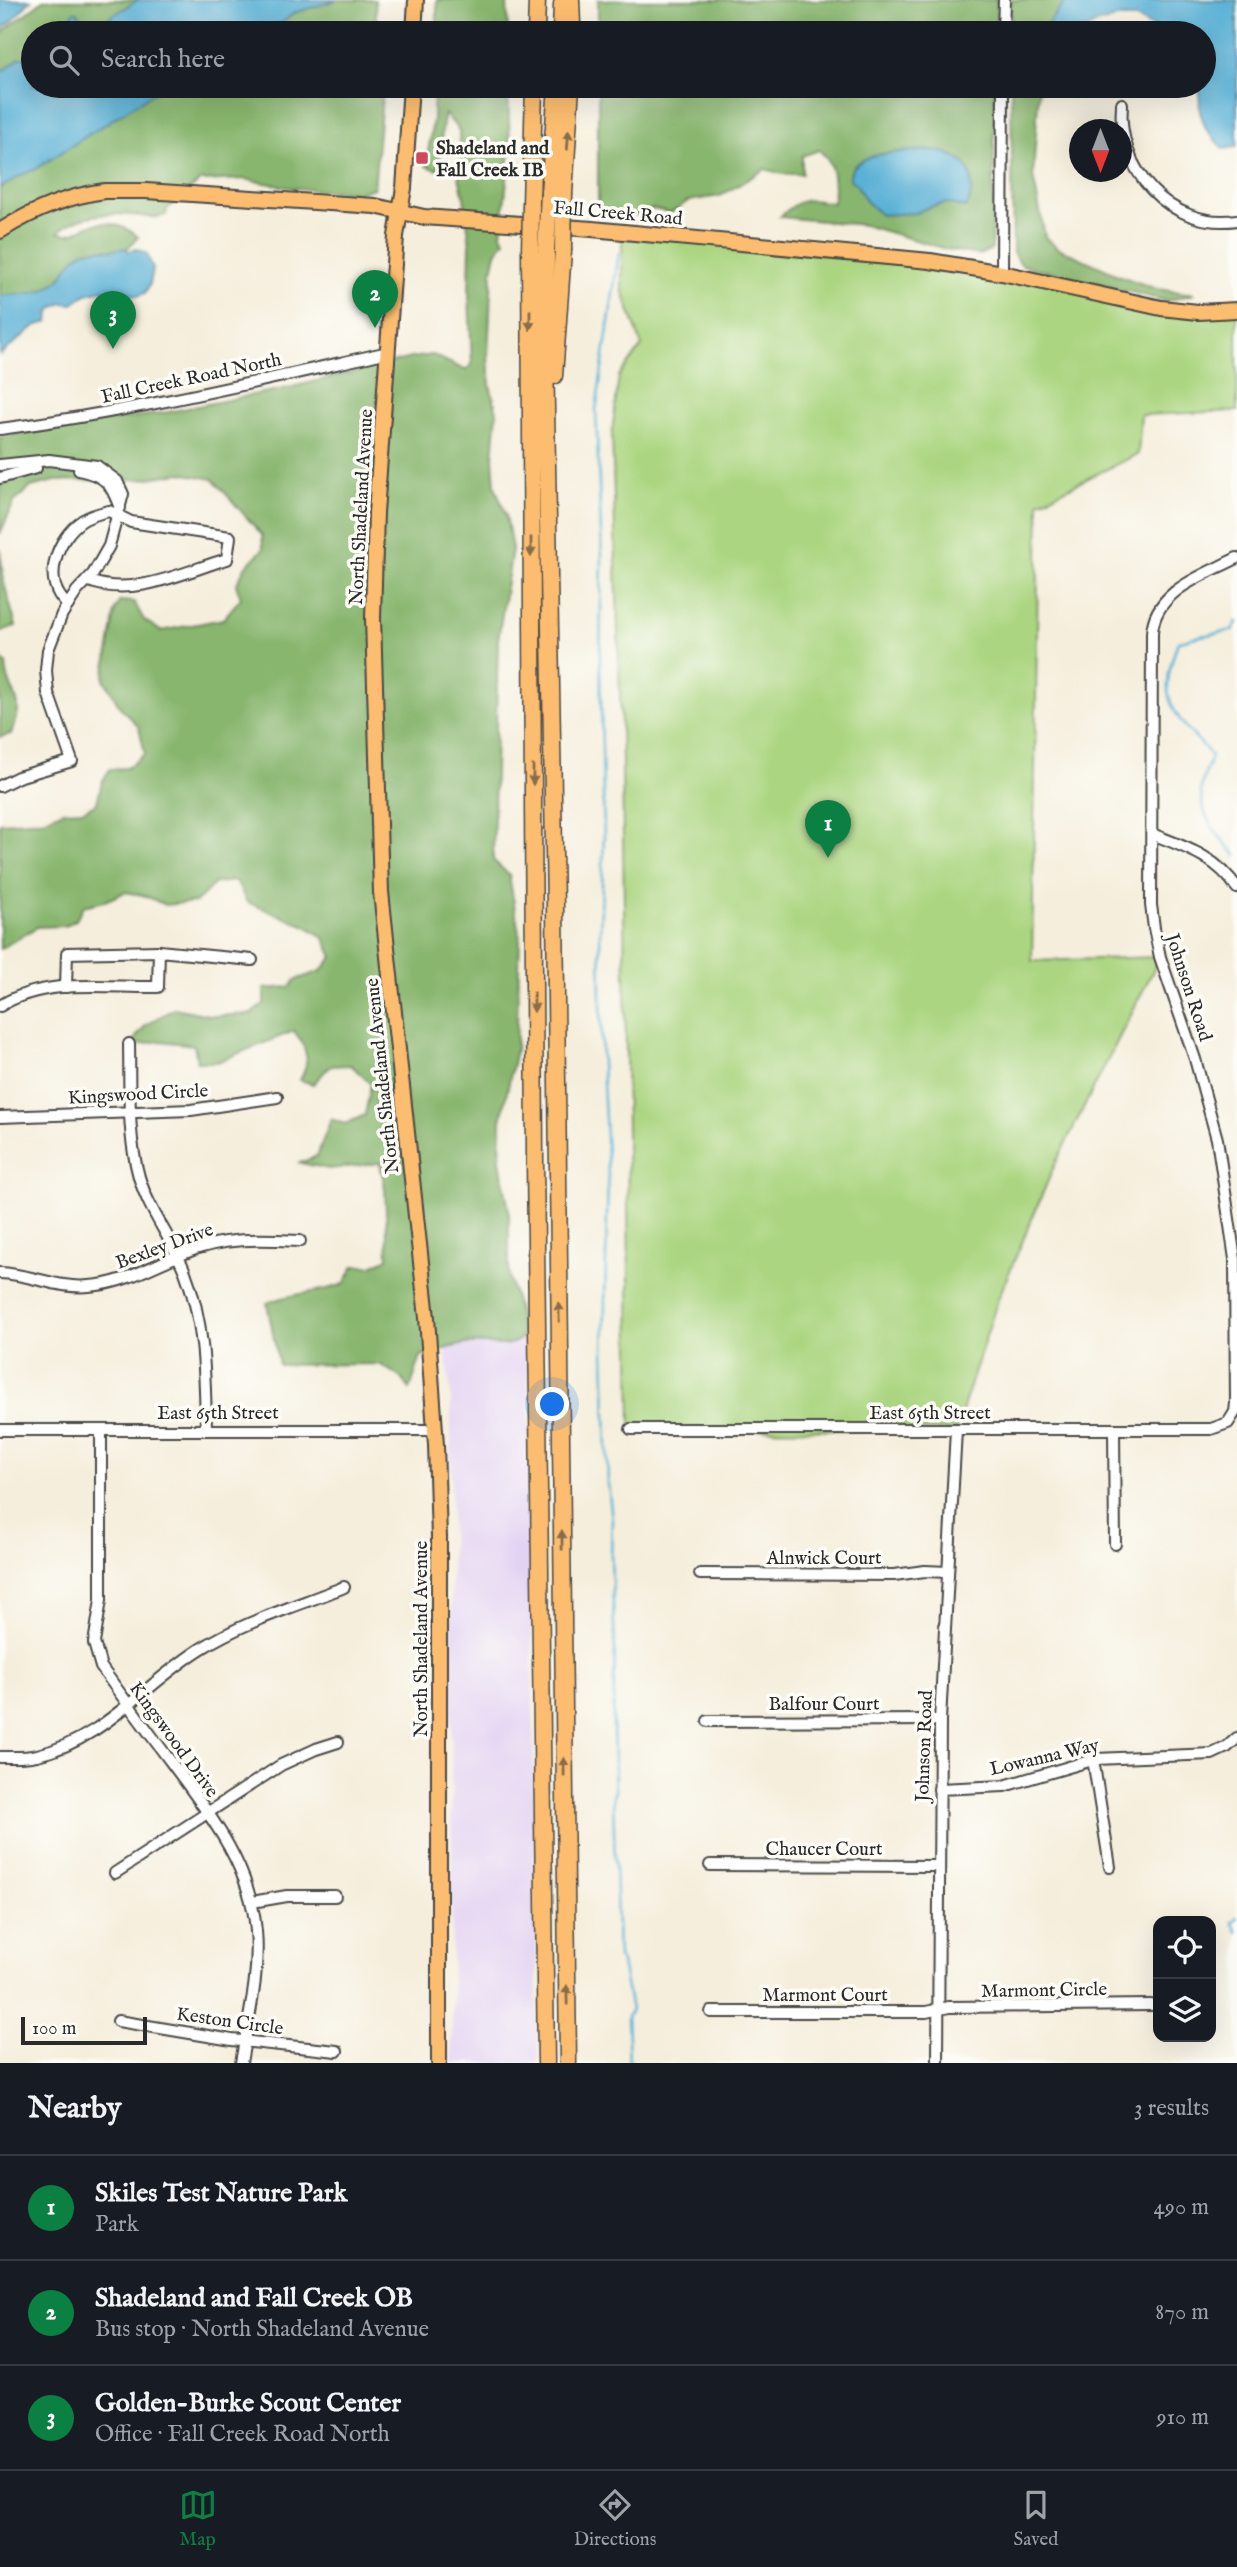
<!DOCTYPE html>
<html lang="en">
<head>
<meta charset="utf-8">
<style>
  body { margin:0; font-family:"IM FELL English",serif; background:#242831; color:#f1f3f6 }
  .controls { position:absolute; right:21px; bottom:21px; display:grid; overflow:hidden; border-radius:14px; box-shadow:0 7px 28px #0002 }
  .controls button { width:63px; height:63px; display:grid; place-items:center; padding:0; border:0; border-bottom:2px solid #363941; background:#171b24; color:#f1f3f6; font:35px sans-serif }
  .compass { position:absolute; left:1069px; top:119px; width:63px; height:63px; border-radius:50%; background:#171b24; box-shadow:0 7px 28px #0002; rotate:180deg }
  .scale { position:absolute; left:21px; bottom:18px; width:126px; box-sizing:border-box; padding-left:7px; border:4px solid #2b2b2b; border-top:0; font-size:19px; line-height:24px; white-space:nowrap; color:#2b2b2b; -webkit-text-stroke:5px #fdfcf7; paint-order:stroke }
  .you { position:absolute; left:553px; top:1405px; width:24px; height:24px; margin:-18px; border:5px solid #fff; border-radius:50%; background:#1a73e8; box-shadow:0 0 0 10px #1a73e833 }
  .badge { display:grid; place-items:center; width:46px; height:46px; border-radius:50%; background:#0b8043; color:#fff; font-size:23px; font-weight:700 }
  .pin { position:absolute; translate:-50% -58px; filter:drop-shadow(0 2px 4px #0008) }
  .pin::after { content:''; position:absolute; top:37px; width:24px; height:21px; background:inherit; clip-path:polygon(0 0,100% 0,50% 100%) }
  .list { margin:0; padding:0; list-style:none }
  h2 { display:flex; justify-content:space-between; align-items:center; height:91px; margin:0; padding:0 28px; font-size:30px }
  h2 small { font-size:23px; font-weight:400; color:#9ea1a6 }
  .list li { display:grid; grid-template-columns:46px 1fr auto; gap:21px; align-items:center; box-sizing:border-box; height:105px; padding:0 28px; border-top:2px solid #363941 }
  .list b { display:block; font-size:26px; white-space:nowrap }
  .list p { margin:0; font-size:23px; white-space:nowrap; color:#9ea1a6 }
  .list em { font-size:23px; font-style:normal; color:#9ea1a6 }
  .icon { flex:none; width:38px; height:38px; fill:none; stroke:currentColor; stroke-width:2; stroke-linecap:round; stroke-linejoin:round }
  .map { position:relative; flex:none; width:1237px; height:2063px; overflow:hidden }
  .search { position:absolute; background:#171b24; box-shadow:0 7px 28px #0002; left:21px; right:21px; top:21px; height:77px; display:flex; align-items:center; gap:18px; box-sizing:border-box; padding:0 24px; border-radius:38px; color:#9ea1a6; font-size:26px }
  .sheet { height:406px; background:#171b24 }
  nav { display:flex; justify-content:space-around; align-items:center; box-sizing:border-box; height:98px; border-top:2px solid #363941; background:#171b24; font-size:19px; color:#9ea1a6 }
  nav a { display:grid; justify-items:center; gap:4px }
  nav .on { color:#0b8043 }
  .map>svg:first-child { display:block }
</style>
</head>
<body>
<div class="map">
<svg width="1237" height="2063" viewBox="0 0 1237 2063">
  <rect width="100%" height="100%" fill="#fdfcf7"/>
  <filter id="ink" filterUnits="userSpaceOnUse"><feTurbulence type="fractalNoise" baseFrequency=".0143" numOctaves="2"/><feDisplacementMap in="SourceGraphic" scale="14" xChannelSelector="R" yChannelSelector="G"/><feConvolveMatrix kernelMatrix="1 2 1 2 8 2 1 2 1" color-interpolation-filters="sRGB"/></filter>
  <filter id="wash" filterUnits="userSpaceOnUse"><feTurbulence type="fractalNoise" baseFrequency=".00686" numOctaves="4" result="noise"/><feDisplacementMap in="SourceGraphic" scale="28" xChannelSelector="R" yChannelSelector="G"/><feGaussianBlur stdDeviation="1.57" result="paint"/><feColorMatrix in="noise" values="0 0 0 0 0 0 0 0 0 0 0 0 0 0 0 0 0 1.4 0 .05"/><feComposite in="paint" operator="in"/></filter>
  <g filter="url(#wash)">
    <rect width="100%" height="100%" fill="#f5eedc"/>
    <path fill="#e3d3f3" d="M524 1335 528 1340 538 2063H452L451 1392 445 1349 464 1344 485 1343 505 1345 518 1342Z"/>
    <path fill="#abd580" stroke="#6b8056" stroke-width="2" d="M622 232 1002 273 1206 312 1237 308V411L1141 415 1138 454 1039 502 1032 961 1160 957 1055 1164 998 1299 956 1430 631 1429 622 759 612 433 619 376 642 346 622 289Z"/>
    <g fill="#88b66e" stroke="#5a704c" stroke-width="2">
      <path d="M43 0H375L377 33H33V86H383L374 188 358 193 293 188 244 179 200 181 167 209 166 215C154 219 145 216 132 215 110 212 73 215 58 233 80 237 77 227 95 224 110 221 128 227 138 237L123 253 0 330V34Z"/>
      <path d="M437 0H507L508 33H437Z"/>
      <path d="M598 0H997L996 33H598Z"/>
      <path d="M1011 0H1066L1041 33H1011Z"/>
      <path d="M434 86H508L510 152 501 234 505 241 496 253 492 271 488 355 490 385 497 412 493 457 495 486 506 515 512 549 498 640 493 860 509 875 520 938 516 1050 501 1120 500 1161 509 1211V1275L524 1335C510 1352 486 1341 466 1344 451 1346 436 1352 421 1356L410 1389 399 1376 379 1364 279 1365 267 1303C292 1292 319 1294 344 1284L354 1266H372L388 1258 385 1188 380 1163 329 1169 300 1163 317 1156 331 1119 345 1124 365 1115 371 1084 351 1065 330 1066 313 1084 300 1080C311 1061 307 1048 294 1031L217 1062H197L194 1045 160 1041 137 1045 133 1041 146 1025 175 1008 213 1016 251 1014 264 1004V989L290 987 295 980 321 971 333 957 324 938 308 927 247 902 236 881 215 883 196 902 165 905 146 896 125 892 105 901 83 906 76 920 64 926 37 927 0 949V823L43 820 63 811 84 810 97 803 102 782 110 769 127 768 145 754 139 727 120 707 104 679 115 610 120 601 134 602 144 620 161 631 223 619 241 598 236 585 245 567 263 549 262 535 213 479 180 473 143 479 55 481 31 487 14 502 0 534V437L168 412 288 388 411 358 433 355 465 370 472 365 469 295 470 245 464 197 459 177V130L445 114C440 132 442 152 438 170L426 166 433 119Z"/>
      <path d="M598 86H995L992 249 979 255 946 249 864 225 780 217C800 197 808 198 833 203 835 183 835 163 819 150L802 156V174H783L765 169 720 196 688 201 671 213 653 209 631 216 598 209Z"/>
      <path d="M1011 86H1039L1033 176 1045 237 1056 247 1120 276 1157 289 1194 294 1167 301 1022 265 1013 253Z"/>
      <path d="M0 548 4 583 16 626 0 632Z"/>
      <path d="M0 658 6 663C7 697 29 694 11 734L0 737Z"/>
    </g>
    <g fill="#5ab1d6" stroke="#426e80" stroke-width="2">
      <path d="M0 0H31L12 21 0 30Z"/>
      <path d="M138 0H338L294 13 282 23 255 33H69L70 20 74 12H78L82 27 89 30Z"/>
      <path d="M1066 0H1237V147L1223 149 1206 129 1200 112 1199 86H1204V33H1164L1136 18H1117L1093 25 1079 33H1041Z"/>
      <path d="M33 57V86H164L34 170C22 173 12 182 0 188V68L4 70 20 58Z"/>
      <path d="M935 150C959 155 975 165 971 192 970 199 970 202 965 208L947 203 929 207 916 213 881 215 867 202 856 184 850 180C847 148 915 152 935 150Z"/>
      <path d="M126 248 128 251 137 249 147 254 153 269 150 284 145 293 138 296 103 290 86 294 73 304 62 303 51 309 48 322 35 326 0 355V295C23 294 45 296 61 277 68 268 72 258 83 252 95 246 112 252 126 248Z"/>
    </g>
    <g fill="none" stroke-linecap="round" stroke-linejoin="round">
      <g stroke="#5ab1d6" stroke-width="2.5">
        <path d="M619 253 596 410 602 557 600 658 604 838 600 933 602 1064 608 1174 604 1350 608 1483 612 1520 611 1557 615 1649 613 1722 615 1791 613 1797 618 1958 622 1963 631 2010 627 2017 629 2063"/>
        <path d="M1237 622 1232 630C1214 635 1196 635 1178 642 1164 682 1161 702 1193 735 1200 742 1205 747 1211 756 1209 766 1204 774 1202 783 1196 813 1218 836 1237 856"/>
        <path d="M1237 1917 1232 1922 1237 1932"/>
      </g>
    </g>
  </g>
  <g filter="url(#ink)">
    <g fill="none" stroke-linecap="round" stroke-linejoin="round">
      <g stroke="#494846" stroke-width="14">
        <g id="minor">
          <path d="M1003 33 1004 0"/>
          <path d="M1122 104C1116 169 1170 230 1237 220"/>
          <path d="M1002 273 1003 86"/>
          <path d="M0 429C132 412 260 381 389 352"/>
          <path d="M0 465 49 460 97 466 117 481 123 494 109 546 93 574 77 591 62 614 48 650 46 670 48 693 72 761 18 777 0 786"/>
          <path d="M79 470C106 476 111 483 120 508"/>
          <path d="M0 478 36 468"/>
          <path d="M68 605C40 582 57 537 83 520 92 515 100 513 109 511L131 522 230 537 227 559C183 572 134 598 89 581"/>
          <path d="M1152 834C1185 847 1217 857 1237 888"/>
          <path d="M66 987 67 953 159 951 252 960"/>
          <path d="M0 1006C46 977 107 988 158 987L159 951"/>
          <path d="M129 1044C130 1088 127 1134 139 1177 149 1211 172 1239 185 1272 205 1323 205 1377 206 1430"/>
          <path d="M0 1117 191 1110 277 1097"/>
          <path d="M0 1273C30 1274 58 1289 89 1286 124 1284 153 1265 185 1253 222 1237 260 1239 300 1241"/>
          <path d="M631 1429H1211L1228 1423 1235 1412 1236 1403 1235 1259 1222 1172 1217 1139 1195 1059 1160 957 1154 928 1151 905 1152 633C1154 590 1205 575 1237 558"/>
          <path d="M1114 1429 1115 1544"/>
          <path d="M0 1430H436"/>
          <path d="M101 1430V1600L94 1643 101 1667C124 1699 147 1730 171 1762 208 1812 251 1865 256 1931 260 1974 248 2020 241 2063"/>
          <path d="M700 1574 894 1575 925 1571 948 1572"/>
          <path d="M708 1721 940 1720"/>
          <path d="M0 1757C12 1757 25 1758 37 1755 102 1741 147 1682 202 1648 245 1621 297 1606 344 1587"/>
          <path d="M1093 1759 1110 1867"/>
          <path d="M939 1789 1004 1786 1096 1759 1212 1754 1227 1747 1237 1738"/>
          <path d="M710 1865 938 1866"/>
          <path d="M115 1873 281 1765 316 1749 338 1742"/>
          <path d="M252 1902 287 1896H335"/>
          <path d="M711 2012H926L949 2007 1151 2005"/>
          <path d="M118 2021 232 2040 337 2051"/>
          <path d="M938 2063 940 1720 956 1430"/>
        </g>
      </g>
      <g stroke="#494846" stroke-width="18">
        <g id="major">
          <path d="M414 33 416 0"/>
          <path d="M411 86 404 188 396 236 376 513 373 618 381 892 427 1318 436 1445 439 1537V2063"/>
          <path d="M0 231C33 210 66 196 105 191H146L375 206 424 217 592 229 930 261 1002 273 1161 308 1198 312 1237 310"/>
        </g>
      </g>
      <g stroke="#494846" stroke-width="19">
        <g id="highway">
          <path d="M571 0 572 24 575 33"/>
          <path d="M536 33 537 0"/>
          <path d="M561 33 562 4"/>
          <path d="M549 192 557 86"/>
          <path d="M564 194 571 86"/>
          <path d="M531 206 534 86"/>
          <path d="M546 250 545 353 555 906 568 2063"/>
          <path d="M530 251 535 1162 546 2063"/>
          <path d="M554 376 563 251"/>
        </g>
      </g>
      <use href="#minor" stroke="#fff" stroke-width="10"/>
      <use href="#major" stroke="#fcbd6f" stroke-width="14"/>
      <use href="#highway" stroke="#fcbd6f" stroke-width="16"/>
      <g stroke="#494846" stroke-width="19" stroke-linecap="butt">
        <g id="highway-bridge">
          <path d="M546 250 549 192"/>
          <path d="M530 251 531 206"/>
          <path d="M563 251 564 194"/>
        </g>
      </g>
      <use href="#highway-bridge" stroke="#fcbd6f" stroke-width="16"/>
    </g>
    <defs><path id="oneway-solid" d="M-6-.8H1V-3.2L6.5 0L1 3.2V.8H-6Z" transform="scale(1.75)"/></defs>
    <g fill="#896d4a">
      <use href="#oneway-solid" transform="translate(568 140) rotate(-86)"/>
      <use href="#oneway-solid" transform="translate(530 320) rotate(90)"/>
      <use href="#oneway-solid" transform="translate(531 547) rotate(90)"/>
      <use href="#oneway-solid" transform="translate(533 775) rotate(90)"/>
      <use href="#oneway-solid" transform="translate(534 1002) rotate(90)"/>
      <use href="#oneway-solid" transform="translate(559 1312) rotate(-91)"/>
      <use href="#oneway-solid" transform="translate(562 1540) rotate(-91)"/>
      <use href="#oneway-solid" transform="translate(564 1767) rotate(-91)"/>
      <use href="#oneway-solid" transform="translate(567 1995) rotate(-91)"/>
    </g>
  </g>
  <rect fill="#d1495b" stroke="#fdfcf7" stroke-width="2.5" x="415" y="151" width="14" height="14" rx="3.5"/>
  <g text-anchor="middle" stroke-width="7" stroke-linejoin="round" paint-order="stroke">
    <g font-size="19" font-weight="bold" fill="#2b2b2b" stroke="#fdfcf7" text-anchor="start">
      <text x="436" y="154">Shadeland and<tspan x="436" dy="22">Fall Creek IB</tspan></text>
    </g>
    <g font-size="19" fill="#2b2b2b" stroke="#fdfcf7">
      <text transform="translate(618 212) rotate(5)" y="7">Fall Creek Road</text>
      <text transform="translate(191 377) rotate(-12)" y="7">Fall Creek Road North</text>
      <text transform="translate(360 507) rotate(-87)" y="7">North Shadeland Avenue</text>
      <text transform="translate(1190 987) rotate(72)" y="7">Johnson Road</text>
      <text transform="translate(381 1076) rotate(-96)" y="7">North Shadeland Avenue</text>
      <text transform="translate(138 1093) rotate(-3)" y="7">Kingswood Circle</text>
      <text transform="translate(164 1245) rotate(-20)" y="7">Bexley Drive</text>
      <text x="218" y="1419">East 65th Street</text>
      <text x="930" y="1419">East 65th Street</text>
      <text x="824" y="1564">Alnwick Court</text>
      <text transform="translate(420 1639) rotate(-90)" y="7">North Shadeland Avenue</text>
      <text x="824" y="1710">Balfour Court</text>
      <text transform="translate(175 1739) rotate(54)" y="7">Kingswood Drive</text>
      <text transform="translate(923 1746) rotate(-88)" y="7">Johnson Road</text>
      <text transform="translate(1044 1756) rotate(-13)" y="7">Lowanna Way</text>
      <text x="824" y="1855">Chaucer Court</text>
      <text transform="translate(1044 1989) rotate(-1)" y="7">Marmont Circle</text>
      <text x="825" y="2001">Marmont Court</text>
      <text transform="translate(230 2020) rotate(8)" y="7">Keston Circle</text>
    </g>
  </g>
</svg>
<div class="controls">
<button><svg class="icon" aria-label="locate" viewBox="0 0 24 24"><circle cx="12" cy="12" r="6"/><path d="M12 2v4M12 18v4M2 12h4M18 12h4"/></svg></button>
<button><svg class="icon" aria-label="layers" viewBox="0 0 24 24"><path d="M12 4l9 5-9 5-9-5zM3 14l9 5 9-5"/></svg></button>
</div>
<svg class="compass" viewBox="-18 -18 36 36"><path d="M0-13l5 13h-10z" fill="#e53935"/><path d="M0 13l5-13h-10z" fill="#9ea1a6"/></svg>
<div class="scale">100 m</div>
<div class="you"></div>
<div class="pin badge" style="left:828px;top:858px">1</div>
<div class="pin badge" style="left:375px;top:328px">2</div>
<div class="pin badge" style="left:113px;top:349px">3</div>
<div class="search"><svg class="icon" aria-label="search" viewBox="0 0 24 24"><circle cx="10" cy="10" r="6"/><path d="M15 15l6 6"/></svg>Search here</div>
</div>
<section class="sheet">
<h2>Nearby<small>3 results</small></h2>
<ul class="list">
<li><span class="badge">1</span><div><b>Skiles Test Nature Park</b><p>Park</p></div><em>490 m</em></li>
<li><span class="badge">2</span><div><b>Shadeland and Fall Creek OB</b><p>Bus stop · North Shadeland Avenue</p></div><em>870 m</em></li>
<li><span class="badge">3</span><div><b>Golden-Burke Scout Center</b><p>Office · Fall Creek Road North</p></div><em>910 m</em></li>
</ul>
</section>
<nav>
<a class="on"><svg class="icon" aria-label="map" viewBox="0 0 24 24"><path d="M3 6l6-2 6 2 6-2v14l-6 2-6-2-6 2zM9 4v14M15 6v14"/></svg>Map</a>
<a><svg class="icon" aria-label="directions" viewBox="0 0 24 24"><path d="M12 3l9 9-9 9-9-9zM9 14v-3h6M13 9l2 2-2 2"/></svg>Directions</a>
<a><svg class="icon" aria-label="saved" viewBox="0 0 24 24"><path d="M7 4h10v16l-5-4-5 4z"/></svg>Saved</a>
</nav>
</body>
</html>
